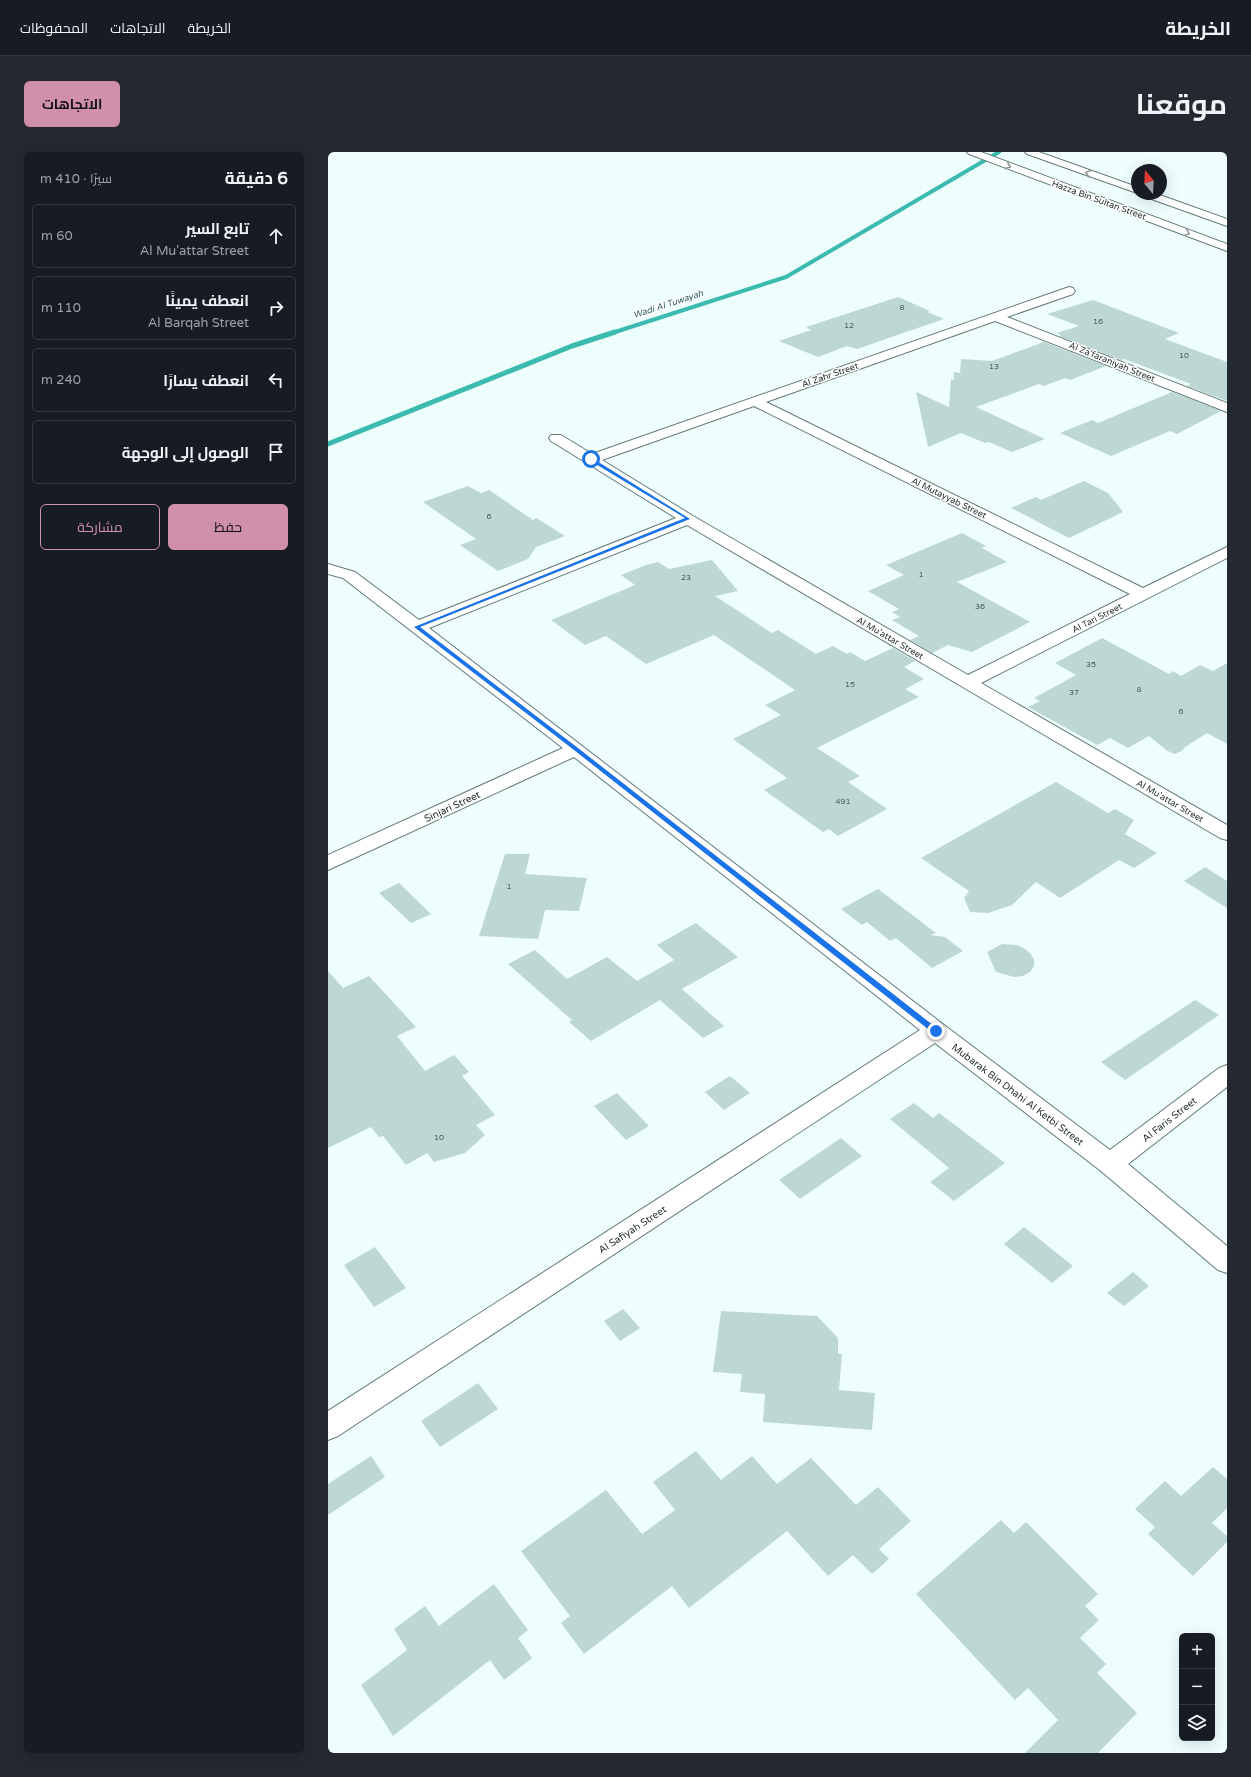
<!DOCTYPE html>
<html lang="ar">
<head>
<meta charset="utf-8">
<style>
  body { margin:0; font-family:"Varela Round",Cairo,sans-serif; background:#242831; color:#f1f3f6; direction:rtl }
  .controls { position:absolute; right:12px; bottom:12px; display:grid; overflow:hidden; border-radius:6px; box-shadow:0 4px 16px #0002 }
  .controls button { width:36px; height:36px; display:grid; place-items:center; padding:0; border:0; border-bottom:1px solid #363941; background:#171b24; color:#f1f3f6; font:20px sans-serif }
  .compass { position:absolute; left:803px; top:12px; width:36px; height:36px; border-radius:50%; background:#171b24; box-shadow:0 4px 16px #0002; rotate:342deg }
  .stop { position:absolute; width:12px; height:12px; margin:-9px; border:3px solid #1a73e8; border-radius:50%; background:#fff }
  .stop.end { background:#1a73e8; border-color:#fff; box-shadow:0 1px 4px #0008 }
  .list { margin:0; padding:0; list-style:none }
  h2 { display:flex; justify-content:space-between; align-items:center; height:52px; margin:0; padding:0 16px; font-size:17px }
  h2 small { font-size:13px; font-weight:400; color:#9ea1a6 }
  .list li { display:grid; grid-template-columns:26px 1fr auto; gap:12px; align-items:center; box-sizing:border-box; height:64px; margin:0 8px 8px; padding:0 8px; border:1px solid #363941; border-radius:6px }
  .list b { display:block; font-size:15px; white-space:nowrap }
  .list p { margin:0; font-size:13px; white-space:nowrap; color:#9ea1a6 }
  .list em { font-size:13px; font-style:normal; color:#9ea1a6 }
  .actions { display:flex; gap:8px; padding:12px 16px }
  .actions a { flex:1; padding:9px 0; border:1px solid #d08faa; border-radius:6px; text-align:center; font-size:14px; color:#d08faa }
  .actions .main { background:#d08faa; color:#111 }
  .icon { flex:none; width:22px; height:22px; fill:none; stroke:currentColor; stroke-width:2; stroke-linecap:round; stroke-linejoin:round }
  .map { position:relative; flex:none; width:899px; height:1601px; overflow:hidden; direction:ltr; border-radius:6px }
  header { display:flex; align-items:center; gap:24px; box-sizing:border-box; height:56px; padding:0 20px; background:#171b24; border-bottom:1px solid #363941 }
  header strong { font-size:19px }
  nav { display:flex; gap:22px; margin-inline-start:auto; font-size:14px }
  .intro { display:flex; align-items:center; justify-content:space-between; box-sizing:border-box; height:96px; padding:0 24px }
  h1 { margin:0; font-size:28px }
  .button { padding:10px 18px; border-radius:6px; background:#d08faa; color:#111; font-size:14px; font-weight:700 }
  main { display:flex; gap:24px; padding:0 24px }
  aside { flex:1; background:#171b24; border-radius:6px; box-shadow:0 4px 16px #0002 }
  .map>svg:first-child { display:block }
</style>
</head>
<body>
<header>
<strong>الخريطة</strong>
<nav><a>الخريطة</a><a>الاتجاهات</a><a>المحفوظات</a></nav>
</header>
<div class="intro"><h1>موقعنا</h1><a class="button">الاتجاهات</a></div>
<main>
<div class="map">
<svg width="899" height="1601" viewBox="0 0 899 1601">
  <rect width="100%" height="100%" fill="#eefefc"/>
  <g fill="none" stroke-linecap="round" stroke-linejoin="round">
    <path stroke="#3bbaaf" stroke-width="4" d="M284 181 458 125 671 0"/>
    <path stroke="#3bbaaf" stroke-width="5" d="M0 292 244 194 287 180"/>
  </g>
  <g fill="#bdd8d4">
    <path d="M570 145 602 159 599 160 616 167 529 197 519 194 490 205 451 189 483 178 478 175Z"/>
    <path d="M765 148 851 181 837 187 899 210V249L859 234 863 232 796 207 793 208 731 184 733 183 729 181 751 174 719 162Z"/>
    <path d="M716 190 778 214 742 228 737 226 716 234 711 232 648 255 717 287 684 300 661 290 657 291 633 281 600 295 588 240 621 255 623 227 626 228V220L632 221 633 207 664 209Z"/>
    <path d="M844 240 893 259 849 282 842 279 783 304 732 281 764 268 770 271Z"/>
    <path d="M756 329 780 341 795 360 741 386 683 356 708 345 713 348Z"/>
    <path d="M140 334 153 341 161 338 205 368 208 366 237 384 208 395 200 407 170 419 132 393 148 387 95 350Z"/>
    <path d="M634 381 658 394 654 396 679 410 629 430 702 470 644 500 620 493 604 501 582 488 591 484 564 468 572 465 564 460 571 457 540 439 576 423 558 413Z"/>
    <path d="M384 408 410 439 387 444 444 481 450 478 488 502 505 494 519 502 522 500 537 509 565 496 587 509 576 515 596 527 577 537 591 545 489 596 532 624 520 630 559 657 510 684 501 677 495 680 436 638 459 626 405 587 453 563 437 553 467 538 386 483 318 512 278 484 257 493 223 468 307 433 293 423 318 413 330 410 341 417Z"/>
    <path d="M774 486 841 522 845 519 853 524 872 513 885 519 899 511V592L879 581 857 595 854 599 846 602 838 598 821 584 800 596 782 586 769 593 700 555 712 549 706 546 748 523 727 511Z"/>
    <path d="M728 630 780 661 787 657 806 668 797 682 829 701 806 716 791 708 732 746 708 730 684 753 660 761 642 760 636 746 641 739 593 706Z"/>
    <path d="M177 702H202L197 722 259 726 251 759 217 758 210 787 151 784Z"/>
    <path d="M877 715 899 729V756L856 729Z"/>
    <path d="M71 731 103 762 83 771 51 741Z"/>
    <path d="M550 737 608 781 602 783 617 785 635 799 604 816 568 786 562 789 539 770 534 773 513 757Z"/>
    <path d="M368 771 410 805 354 837 396 874 375 886 332 848 263 889 241 870 244 868 180 812 207 798 239 827 279 805 309 829 346 808 329 793Z"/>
    <path d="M674 792 689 793 697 797 703 802 706 808V814L702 820 695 824 686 825 668 820 659 800Z"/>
    <path d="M0 819 15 836 41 824 88 875 69 884 97 919 126 903 141 920 134 924 167 963 148 973 157 983 137 1001 106 1010 99 1001 78 1013 55 984 51 985 43 975 0 996Z"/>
    <path d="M867 848 891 863 797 928 773 910Z"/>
    <path d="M402 924 422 941 396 958 377 940Z"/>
    <path d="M289 941 321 974 298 988 266 954Z"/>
    <path d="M586 951 605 966 611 961 677 1011 626 1049 602 1030 621 1016 562 967Z"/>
    <path d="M513 986 534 1004 472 1047 451 1028Z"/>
    <path d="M696 1075 745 1114 724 1131 676 1092Z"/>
    <path d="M47 1095 78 1136 46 1155 16 1113Z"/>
    <path d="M805 1120 821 1134 796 1154 779 1141Z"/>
    <path d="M295 1157 312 1176 292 1189 276 1169Z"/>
    <path d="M393 1159 489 1164 510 1186V1202H514L511 1238 547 1241 544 1278 435 1270 437 1242 412 1240 414 1222 385 1220Z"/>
    <path d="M150 1231 170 1257 112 1295 93 1269Z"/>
    <path d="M368 1299 393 1328 424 1304 449 1332 483 1306 528 1353 550 1335 583 1369 551 1397 561 1407 544 1422 525 1403 500 1424 459 1379 361 1456 344 1434 256 1502 233 1471 242 1464 193 1399 278 1338 314 1382 347 1358 325 1330Z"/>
    <path d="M43 1304 57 1325 0 1363V1332Z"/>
    <path d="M885 1315 899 1327V1356L884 1371 899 1384V1390L865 1424 820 1382 827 1375 807 1357 837 1329 853 1344Z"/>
    <path d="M673 1368 686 1381 698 1370 770 1442 757 1454 771 1468 752 1486 778 1512 769 1521 809 1561 770 1601H697L730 1568 700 1536 687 1548 588 1442Z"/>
    <path d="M166 1432 200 1478 190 1486 204 1506 176 1528 162 1508 65 1584 33 1533 79 1498 66 1477 97 1454 111 1474Z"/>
  </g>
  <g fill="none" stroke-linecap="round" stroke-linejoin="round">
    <g stroke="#627b78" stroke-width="2">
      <path id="minor" d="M741 135 745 136 747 139 745 142 679 165 899 251V260L667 169 438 250 815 436 899 395V406L653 531 899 673V688L892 686 359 373 101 476 616 873 782 998 891 916 899 913V935L800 1012 899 1094V1121L890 1118 773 1019 607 891 10 1284 0 1288V1259L592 878 246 605 0 718V703L235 596 15 426 0 422V412L27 420 91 468 348 366 223 289 221 286 223 283H233L264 302ZM426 254 802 442 640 523 365 364 274 308Z"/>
    </g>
    <g stroke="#627b78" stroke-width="2">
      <g id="primary">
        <path d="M639 0H653L899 92V99L641 2Z"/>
        <path d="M697 0H711L809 35V41L699 2Z"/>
        <path d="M814 42H829L899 67V74L815 44Z"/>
      </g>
    </g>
    <use href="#minor" fill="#fff" fill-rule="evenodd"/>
    <use href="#primary" fill="#fff" fill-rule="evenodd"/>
  </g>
  <defs><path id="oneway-chevron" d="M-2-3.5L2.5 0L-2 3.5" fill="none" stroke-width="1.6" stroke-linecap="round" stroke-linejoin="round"/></defs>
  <g stroke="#949898">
    <use href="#oneway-chevron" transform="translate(680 14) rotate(21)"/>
    <use href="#oneway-chevron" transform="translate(760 21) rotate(-160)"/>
    <use href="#oneway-chevron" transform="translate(859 81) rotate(20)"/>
  </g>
  <path fill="#1a73e8" d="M261 306H264L362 367 92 475 250 596 610 877V881H605L246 598 86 475 357 366 261 308Z"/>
  <g text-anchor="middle" stroke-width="3" stroke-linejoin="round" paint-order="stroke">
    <g font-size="8" fill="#4d5c5a">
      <text x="574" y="158">8</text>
      <text x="770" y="172">16</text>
      <text x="521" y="176">12</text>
      <text x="856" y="206">10</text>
      <text x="666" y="217">13</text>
      <text x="161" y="367">6</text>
      <text x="593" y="425">1</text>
      <text x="358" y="428">23</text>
      <text x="652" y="457">36</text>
      <text x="763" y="515">35</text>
      <text x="522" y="535">15</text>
      <text x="811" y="540">8</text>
      <text x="746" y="543">37</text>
      <text x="853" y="562">6</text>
      <text x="515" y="652">491</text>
      <text x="181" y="737">1</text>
      <text x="111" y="988">10</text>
    </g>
    <g font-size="9" fill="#283231" stroke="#fff">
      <text transform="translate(771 48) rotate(20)" y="3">Hazza Bin Sultan Street</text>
      <text transform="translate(784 210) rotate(22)" y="3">Al Za'faraniyah Street</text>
      <text transform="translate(502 223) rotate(-19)" y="3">Al Zahr Street</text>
      <text transform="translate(621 346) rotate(26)" y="3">Al Mutayyab Street</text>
      <text transform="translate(769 466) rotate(-27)" y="3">Al Tari Street</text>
      <text transform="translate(562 486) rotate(30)" y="3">Al Mu'attar Street</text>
      <text transform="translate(842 649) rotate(30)" y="3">Al Mu'attar Street</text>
    </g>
    <g font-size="9" font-style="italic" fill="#2c5f5a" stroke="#fff">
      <text transform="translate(340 152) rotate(-18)" y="3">Wadi Al Tuwayah</text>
    </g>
    <g font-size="10" fill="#283231" stroke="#fff">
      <text transform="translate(124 654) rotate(-25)" y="4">Sinjari Street</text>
      <text transform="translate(690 942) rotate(37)" y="4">Mubarak Bin Dhahi Al Ketbi Street</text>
      <text transform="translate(841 967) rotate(-38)" y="4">Al Faris Street</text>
      <text transform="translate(304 1077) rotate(-33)" y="4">Al Safiyah Street</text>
    </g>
  </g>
</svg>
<div class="controls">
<button>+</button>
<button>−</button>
<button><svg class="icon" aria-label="layers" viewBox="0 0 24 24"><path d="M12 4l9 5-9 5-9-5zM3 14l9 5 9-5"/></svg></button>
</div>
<svg class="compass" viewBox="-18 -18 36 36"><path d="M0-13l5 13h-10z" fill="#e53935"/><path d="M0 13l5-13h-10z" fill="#9ea1a6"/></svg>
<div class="stop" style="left:263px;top:307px"></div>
<div class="stop end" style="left:608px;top:879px"></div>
</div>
<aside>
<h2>6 دقيقة<small>سيرًا · 410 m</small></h2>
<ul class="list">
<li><svg class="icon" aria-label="ahead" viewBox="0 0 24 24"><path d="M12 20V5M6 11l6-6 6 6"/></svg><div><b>تابع السير</b><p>Al Mu'attar Street</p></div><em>60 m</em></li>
<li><svg class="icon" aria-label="right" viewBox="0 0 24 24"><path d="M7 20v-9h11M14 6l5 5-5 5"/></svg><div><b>انعطف يمينًا</b><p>Al Barqah Street</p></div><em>110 m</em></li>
<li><svg class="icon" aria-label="left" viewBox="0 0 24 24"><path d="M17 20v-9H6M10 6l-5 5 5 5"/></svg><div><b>انعطف يسارًا</b></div><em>240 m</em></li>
<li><svg class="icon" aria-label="arrive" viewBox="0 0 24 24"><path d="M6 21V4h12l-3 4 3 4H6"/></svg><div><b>الوصول إلى الوجهة</b></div></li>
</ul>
<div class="actions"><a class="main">حفظ</a><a>مشاركة</a></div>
</aside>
</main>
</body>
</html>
